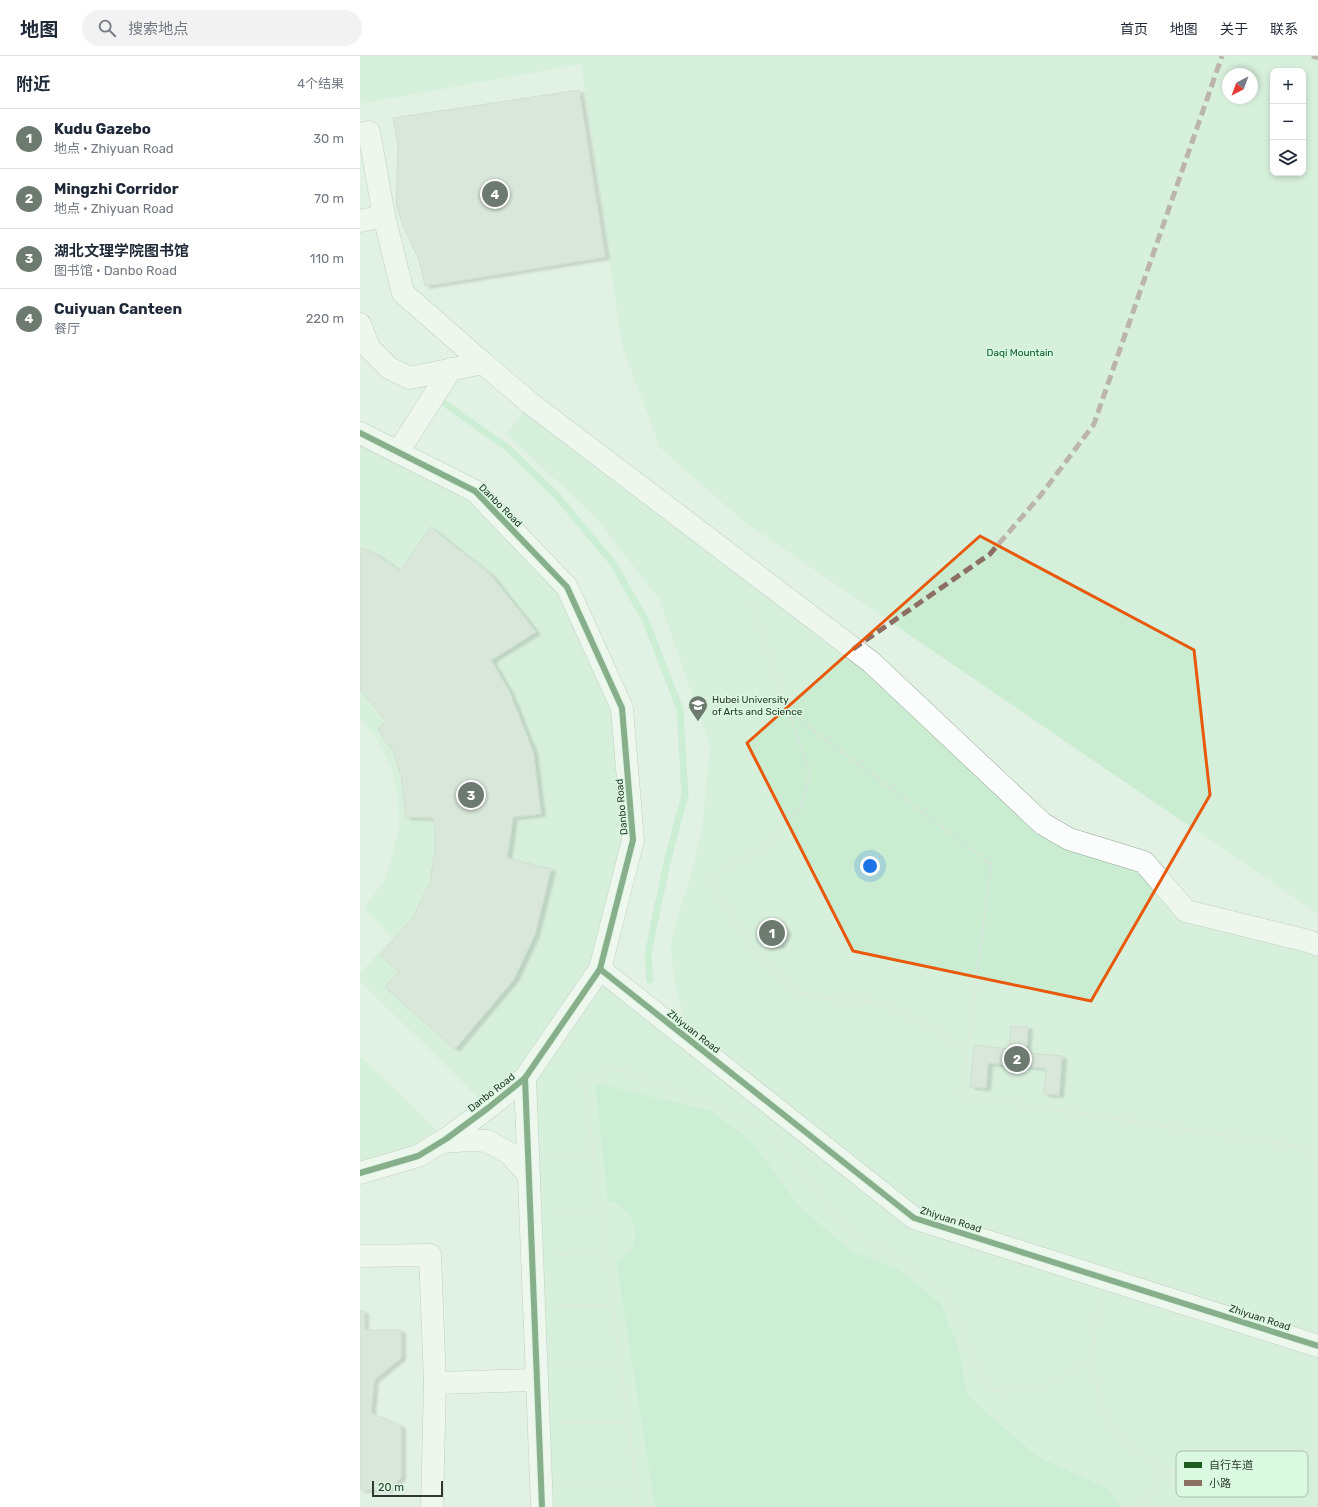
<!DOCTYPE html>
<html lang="zh">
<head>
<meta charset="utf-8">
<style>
  body { margin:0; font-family:Rubik,"Noto Sans SC",sans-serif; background:#f2f2f3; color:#1f2937 }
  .controls { position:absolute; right:12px; top:12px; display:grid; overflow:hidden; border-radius:8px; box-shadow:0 2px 6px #0003 }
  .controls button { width:36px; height:36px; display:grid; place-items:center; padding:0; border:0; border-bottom:1px solid #e0e1e3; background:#fff; color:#1f2937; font:20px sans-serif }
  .compass { position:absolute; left:862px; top:12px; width:36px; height:36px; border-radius:50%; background:#fff; box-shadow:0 2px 6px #0003; rotate:221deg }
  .scale { position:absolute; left:12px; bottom:10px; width:71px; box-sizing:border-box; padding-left:4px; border:2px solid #2d3930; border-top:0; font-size:11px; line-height:14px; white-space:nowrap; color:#2d3930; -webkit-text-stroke:3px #daf9e0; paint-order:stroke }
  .you { position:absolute; left:510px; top:810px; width:14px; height:14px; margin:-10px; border:3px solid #fff; border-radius:50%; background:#1a73e8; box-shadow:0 0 0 6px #1a73e833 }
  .badge { display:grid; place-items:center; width:26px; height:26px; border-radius:50%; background:#6c7a6f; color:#fff; font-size:13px; font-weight:700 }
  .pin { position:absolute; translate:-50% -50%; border:2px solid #fff; box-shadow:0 1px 4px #0006 }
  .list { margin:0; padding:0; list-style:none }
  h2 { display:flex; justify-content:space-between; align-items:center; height:52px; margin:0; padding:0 16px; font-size:17px }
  h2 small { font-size:13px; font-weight:400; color:#747a83 }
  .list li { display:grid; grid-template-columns:26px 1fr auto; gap:12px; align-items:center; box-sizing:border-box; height:60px; padding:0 16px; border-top:1px solid #e0e1e3 }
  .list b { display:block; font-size:15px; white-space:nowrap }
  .list p { margin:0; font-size:13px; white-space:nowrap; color:#747a83 }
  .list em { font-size:13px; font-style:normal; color:#747a83 }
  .icon { flex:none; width:22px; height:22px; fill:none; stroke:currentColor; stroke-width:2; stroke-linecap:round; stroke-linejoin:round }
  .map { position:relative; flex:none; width:958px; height:1451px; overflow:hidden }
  header { display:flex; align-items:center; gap:24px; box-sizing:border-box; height:56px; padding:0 20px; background:#fff; border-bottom:1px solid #e0e1e3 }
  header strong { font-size:19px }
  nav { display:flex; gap:22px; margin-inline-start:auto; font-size:14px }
  .search { width:280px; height:36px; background:#f2f2f3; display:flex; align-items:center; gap:10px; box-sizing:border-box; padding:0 14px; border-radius:22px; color:#747a83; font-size:15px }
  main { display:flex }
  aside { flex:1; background:#fff }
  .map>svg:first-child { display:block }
</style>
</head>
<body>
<header>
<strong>地图</strong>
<div class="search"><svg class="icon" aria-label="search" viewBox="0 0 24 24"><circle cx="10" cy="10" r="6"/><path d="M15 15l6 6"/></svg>搜索地点</div>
<nav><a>首页</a><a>地图</a><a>关于</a><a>联系</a></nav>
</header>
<main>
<aside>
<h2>附近<small>4个结果</small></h2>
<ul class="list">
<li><span class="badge">1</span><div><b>Kudu Gazebo</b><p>地点 · Zhiyuan Road</p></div><em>30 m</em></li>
<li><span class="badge">2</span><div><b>Mingzhi Corridor</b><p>地点 · Zhiyuan Road</p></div><em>70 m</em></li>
<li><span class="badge">3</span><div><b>湖北文理学院图书馆</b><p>图书馆 · Danbo Road</p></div><em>110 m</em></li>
<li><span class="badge">4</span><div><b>Cuiyuan Canteen</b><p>餐厅</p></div><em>220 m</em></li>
</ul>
</aside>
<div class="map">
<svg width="958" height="1451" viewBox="0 0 958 1451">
  <defs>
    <filter id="shadow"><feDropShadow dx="4.5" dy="2.5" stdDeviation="1" flood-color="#0004"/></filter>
  </defs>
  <rect width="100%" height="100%" fill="#e1f2e4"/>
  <g fill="#caedd2" fill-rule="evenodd">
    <path d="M0 0H958V858L384 466 300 392 262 290 221 8 0 48ZM913 15H943V117H913ZM868 18H892V42H868Z"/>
    <path d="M170 347 511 606 683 768 784 806 826 855 958 889V1451H182L165 1022 128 1052 0 925V917L33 882 4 852 26 822 39 773 38 743 32 714 17 683 0 662V377L115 435 207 531 262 652 273 784 240 912 327 973 317 937 310 892 319 855 330 823 342 774 350 690 299 543 235 461 146 378Z"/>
    <path d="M0 1000 86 1083 0 1117Z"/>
  </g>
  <path fill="#b2e9c0" d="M235 1027 351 1055 392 1086 439 1150 491 1195 538 1213 581 1248 598 1291 608 1340 677 1400 748 1433 762 1451H295L256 1205C259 1203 263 1201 267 1198 282 1184 275 1157 257 1148 255 1147 251 1146 248 1145Z"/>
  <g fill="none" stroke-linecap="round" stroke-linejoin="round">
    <path stroke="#b2e9c0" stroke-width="7" d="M84 347 149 393 197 440 252 506 285 563 320 653 325 739 307 806 288 898 290 924"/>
  </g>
  <g fill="#ccd9ce" stroke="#b9c7bc" filter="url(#shadow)">
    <path d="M219 34 245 201 65 230 59 204 44 172 36 149 38 90 33 62Z"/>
    <path d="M70 471 130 518 176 576 131 604 149 635 173 695 181 758 153 761 147 802 191 813 175 878 154 923 95 993 25 931 39 915 20 899 53 861 70 826 75 794 74 762 46 761 41 720 31 689 27 688 18 672 26 666 6 640 0 635V492L14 497 40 515Z"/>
    <path d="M417 863 427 876 420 889 406 890 397 878 403 865Z"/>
    <path d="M651 970 668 971 666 997 702 1000 699 1039 684 1038 686 1012 628 1007 626 1032 610 1031 614 989 649 993Z"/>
    <path d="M0 1255H4V1274H41V1302L14 1324 11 1357 41 1370V1422L28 1434H0Z"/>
  </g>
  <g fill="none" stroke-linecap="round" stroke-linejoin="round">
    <g stroke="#98a69b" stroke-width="23">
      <g id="minor">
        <path d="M0 78 9 76 24 160"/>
        <path d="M0 165 24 160 43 237 123 307 50 322 29 312 9 292 0 268"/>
        <path d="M123 307 170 347 511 606 683 768 709 783 784 806 826 855 948 885 958 889"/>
        <path d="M0 377 115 435 207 531 262 652 273 784 240 913 165 1022 128 1052 86 1083 58 1100 0 1117"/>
        <path d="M38 396 91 313"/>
        <path d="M240 913 554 1162 958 1290"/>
        <path d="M165 1022 182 1451"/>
        <path d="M82 1086 109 1084 127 1085 149 1097 169 1119"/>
        <path d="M0 1200 70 1199 75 1327 72 1451"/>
        <path d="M75 1327 177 1324"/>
      </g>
    </g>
    <g stroke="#d9dfdb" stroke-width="2.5" stroke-dasharray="2 2" stroke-linecap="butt">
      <path d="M390 544 450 719 440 753 403 792 347 824 400 902 439 936 471 943 518 945 584 977 607 999 600 1039 949 1092 958 1114"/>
      <path d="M429 656 631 808 607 999"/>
      <path d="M412 1081 491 1177 520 1192 560 1217 590 1245 626 1330 639 1336 683 1331 733 1304"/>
      <path d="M191 1102 234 1099"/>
      <path d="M194 1157 241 1155"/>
      <path d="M195 1199 246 1196"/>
      <path d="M740 1244 735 1266 733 1304 740 1348 758 1381 777 1395 806 1414 852 1417 939 1397 958 1396"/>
      <path d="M196 1249H253"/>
      <path d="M199 1308 261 1307"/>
      <path d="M201 1367H269"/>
      <path d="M203 1429 276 1427"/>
      <path d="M279 1451 224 1022 255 1012 395 1067"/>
      <path d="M783 1451 784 1444 806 1414"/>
    </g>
    <use href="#minor" stroke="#fafdfb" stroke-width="22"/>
    <g stroke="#8d6e63" stroke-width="5" stroke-dasharray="10 5" stroke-linecap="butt">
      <path d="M952 0 958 2"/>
      <path d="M493 593 630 498 680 440 734 368 862 0"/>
    </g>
    <g stroke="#daf9e0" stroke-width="8">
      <g id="cycleway">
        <path d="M0 377 115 435 207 531 262 652 273 784 240 913 165 1022 128 1052 86 1083 58 1100 0 1117"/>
        <path d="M240 913 554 1162 958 1290"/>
        <path d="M165 1022 182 1451"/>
      </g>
    </g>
    <use href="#cycleway" stroke="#1b5e20" stroke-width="6"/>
  </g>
  <path d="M0 0H958V1451H0ZM620 480 834 594 850 739 731 945 493 895 387 687Z" fill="#e1f2e4" fill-opacity=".55" fill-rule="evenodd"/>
  <path fill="none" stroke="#e8590c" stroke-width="3" stroke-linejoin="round" d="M620 480 834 594 850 739 731 945 493 895 387 687Z"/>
  <defs>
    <g id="university-pin" transform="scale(1)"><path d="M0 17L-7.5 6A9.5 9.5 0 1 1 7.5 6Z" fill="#6c7a6f" stroke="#daf9e0"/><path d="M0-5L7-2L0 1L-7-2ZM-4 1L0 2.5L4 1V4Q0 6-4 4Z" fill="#fff"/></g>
  </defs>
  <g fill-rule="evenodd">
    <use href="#university-pin" x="338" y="649"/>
  </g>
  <g text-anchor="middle" stroke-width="3" stroke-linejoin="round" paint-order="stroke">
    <g font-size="10" fill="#06592a" stroke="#daf9e0">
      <text x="660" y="300">Daqi Mountain</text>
    </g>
    <g font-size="10" fill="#2d3930" stroke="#daf9e0">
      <text transform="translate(141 449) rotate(45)" y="4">Danbo Road</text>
      <text transform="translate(261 751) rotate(-95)" y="4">Danbo Road</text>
      <text transform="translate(334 975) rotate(38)" y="4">Zhiyuan Road</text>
      <text transform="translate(131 1036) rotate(-38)" y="4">Danbo Road</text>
      <text transform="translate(591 1163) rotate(18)" y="4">Zhiyuan Road</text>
      <text transform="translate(900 1261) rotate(18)" y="4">Zhiyuan Road</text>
    </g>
    <g font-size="10" fill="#2d3930" stroke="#daf9e0" text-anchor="start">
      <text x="352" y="647">Hubei University<tspan x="352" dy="12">of Arts and Science</tspan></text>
    </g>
  </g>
  <rect x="816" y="1395" width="132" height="46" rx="6" fill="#daf9e0" stroke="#a6bfab" stroke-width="1"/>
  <rect x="824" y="1406" width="18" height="6" fill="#1b5e20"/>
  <rect x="824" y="1424" width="18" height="6" fill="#8d6e63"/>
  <g font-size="11" fill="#2d3930">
    <text x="849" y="1413">自行车道</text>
    <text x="849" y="1431">小路</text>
  </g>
</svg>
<div class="controls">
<button>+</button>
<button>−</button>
<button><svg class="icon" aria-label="layers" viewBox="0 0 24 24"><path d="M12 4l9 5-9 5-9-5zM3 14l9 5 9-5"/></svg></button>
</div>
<svg class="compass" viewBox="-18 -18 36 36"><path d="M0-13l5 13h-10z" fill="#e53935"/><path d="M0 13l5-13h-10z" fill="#747a83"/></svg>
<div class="scale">20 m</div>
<div class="you"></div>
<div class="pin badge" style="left:412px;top:877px">1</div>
<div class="pin badge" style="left:657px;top:1003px">2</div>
<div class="pin badge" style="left:111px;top:739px">3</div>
<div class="pin badge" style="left:135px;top:138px">4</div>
</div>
</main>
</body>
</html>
